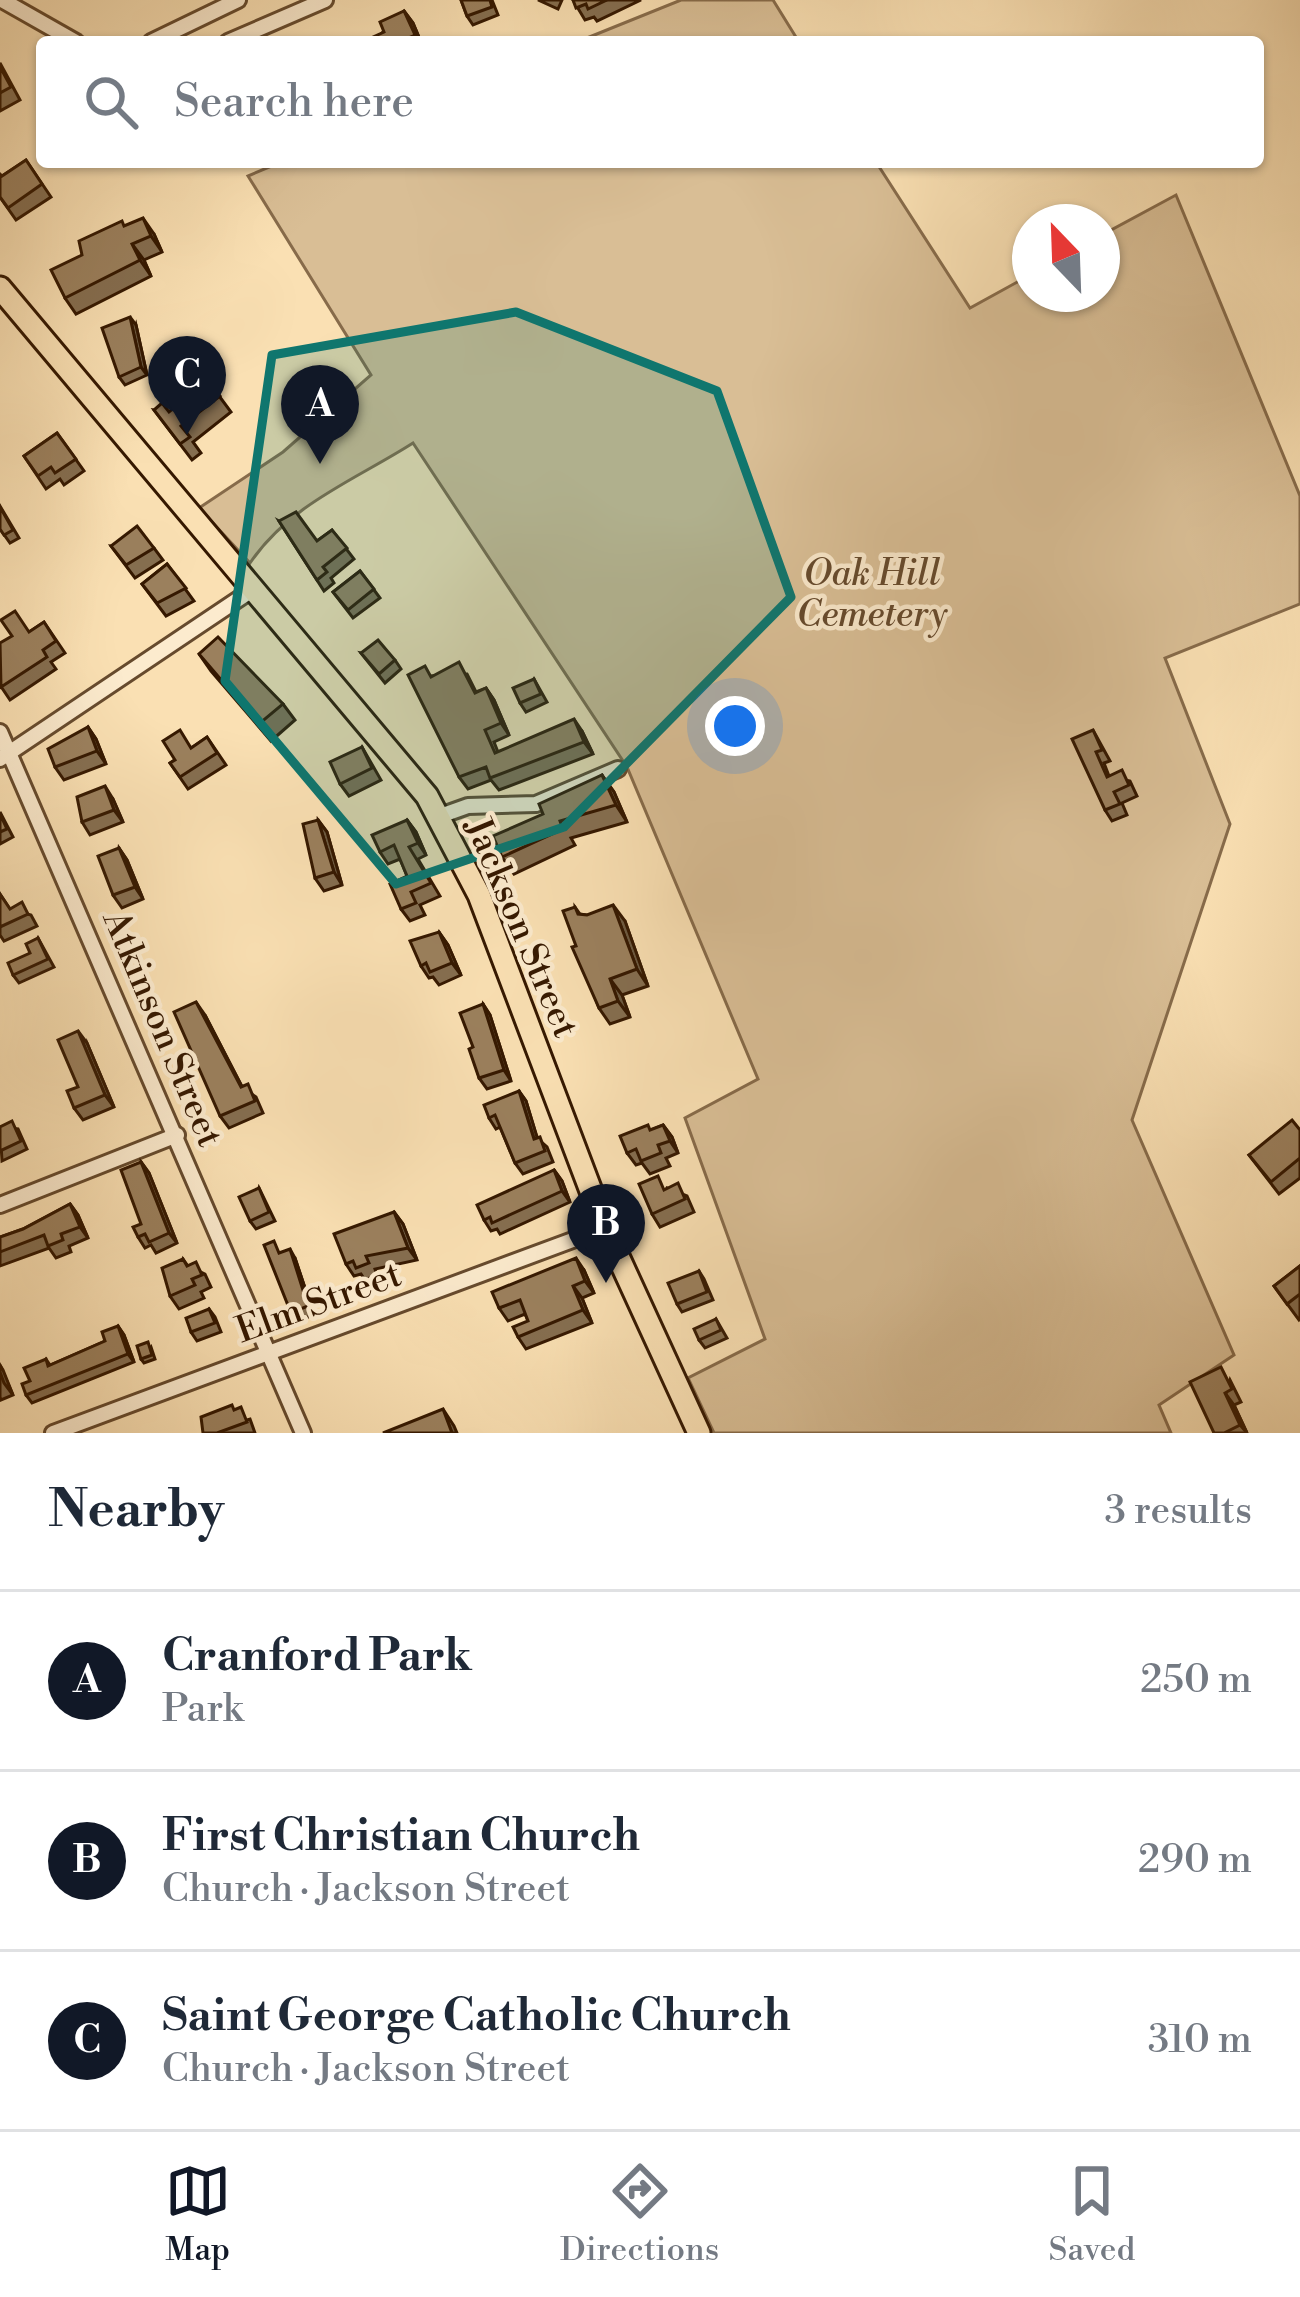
<!DOCTYPE html>
<html lang="en">
<head>
<meta charset="utf-8">
<style>
  body { margin:0; font-family:"Libre Bodoni",serif; background:#f2f2f3; color:#1f2937 }
  .compass { position:absolute; left:1012px; top:204px; width:108px; height:108px; border-radius:50%; background:#fff; box-shadow:0 3px 9px #0004; rotate:337deg }
  .you { position:absolute; left:735px; top:726px; width:42px; height:42px; margin:-30px; border:9px solid #fff; border-radius:50%; background:#1a73e8; box-shadow:0 0 0 18px #1a73e833 }
  .badge { display:grid; place-items:center; width:78px; height:78px; border-radius:50%; background:#111827; color:#fff; font-size:39px; font-weight:700 }
  .pin { position:absolute; translate:-50% -99px; filter:drop-shadow(0 3px 6px #0008) }
  .pin::after { content:''; position:absolute; top:63px; width:42px; height:36px; background:inherit; clip-path:polygon(0 0,100% 0,50% 100%) }
  .list { margin:0; padding:0; list-style:none }
  h2 { display:flex; justify-content:space-between; align-items:center; height:156px; margin:0; padding:0 48px; font-size:51px }
  h2 small { font-size:39px; font-weight:400; color:#747a83 }
  .list li { display:grid; grid-template-columns:78px 1fr auto; gap:36px; align-items:center; box-sizing:border-box; height:180px; padding:0 48px; border-top:3px solid #e0e1e3 }
  .list b { display:block; font-size:45px; white-space:nowrap }
  .list p { margin:0; font-size:39px; white-space:nowrap; color:#747a83 }
  .list em { font-size:39px; font-style:normal; color:#747a83 }
  .icon { flex:none; width:66px; height:66px; fill:none; stroke:currentColor; stroke-width:2; stroke-linecap:round; stroke-linejoin:round }
  .map { position:relative; flex:none; width:1300px; height:1433px; overflow:hidden }
  .search { position:absolute; background:#fff; box-shadow:0 3px 9px #0004; left:36px; right:36px; top:36px; height:132px; display:flex; align-items:center; gap:30px; box-sizing:border-box; padding:0 42px; border-radius:12px; color:#747a83; font-size:45px }
  .sheet { height:696px; background:#fff }
  nav { display:flex; justify-content:space-around; align-items:center; box-sizing:border-box; height:168px; border-top:3px solid #e0e1e3; background:#fff; font-size:33px; color:#747a83 }
  nav a { display:grid; justify-items:center; gap:6px }
  nav .on { color:#111827 }
  .map>svg:first-child { display:block }
</style>
</head>
<body>
<div class="map">
<svg width="1300" height="1433" viewBox="0 0 1300 1433">
  <rect width="100%" height="100%" fill="#fae0b3"/>
  <filter id="stains"><feTurbulence type="fractalNoise" baseFrequency=".00167" numOctaves="4"/><feColorMatrix values="0 0 0 0 .2 0 0 0 0 .09 0 0 0 0 .02 0 0 0 .5 -.17"/></filter>
  <radialGradient id="worn" r=".72"><stop offset=".6" stop-color="#630" stop-opacity="0"/><stop offset="1" stop-color="#630" stop-opacity=".3"/></radialGradient>
  <g fill="#d9be95" stroke="#876b4a" stroke-width="3">
    <path d="M681 0H773L799 42H577Z"/>
    <path d="M281 162H876L970 308 1030 275V294H1102V235L1176 195 1300 496V604L1165 658 1230 824 1132 1120 1234 1355 1159 1405 1171 1433H714L688 1378 765 1339 685 1118 758 1079 627 767 413 443C355 480 290 504 250 563L199 508 283 452 371 375 248 176Z"/>
  </g>
  <g fill="none" stroke-linecap="round" stroke-linejoin="round">
    <g stroke="#664a2d" stroke-width="20">
      <g id="minor">
        <path d="M2 0 76 42"/>
        <path d="M151 42 238 0"/>
        <path d="M228 42 325 0"/>
        <path d="M0 732 303 1433"/>
        <path d="M0 759 255 588"/>
        <path d="M440 816 468 806 536 804 618 769"/>
        <path d="M0 1205 177 1135"/>
        <path d="M53 1433 605 1228"/>
      </g>
    </g>
    <g stroke="#351800" stroke-width="27">
      <path id="primary" d="M0 288 427 796 479 895 605 1228 699 1433"/>
    </g>
    <use href="#minor" stroke="#fcebce" stroke-width="14"/>
    <use href="#primary" stroke="#fae0b3" stroke-width="21"/>
  </g>
  <g fill="#856e50" stroke="#351800" stroke-width="3">
    <path d="M461 0H492L498 15 473 25 467 16Z"/>
    <path d="M538 0H562L558 9Z"/>
    <path d="M573 0H641L597 21 594 17 585 20Z"/>
    <path d="M404 11 413 23 421 42H373Z"/>
    <path d="M0 63 20 100 0 111Z"/>
    <path d="M26 160 51 197 16 220 0 197 2 176Z"/>
    <path d="M125 226 154 234 162 252 144 260 151 276 76 314 65 298 82 255Z"/>
    <path d="M136 325 147 375 125 385 119 377Z"/>
    <path d="M208 381 231 412 193 442 201 453 192 460 154 410 169 412Z"/>
    <path d="M57 433 84 471 64 485 60 479 46 489 24 456Z"/>
    <path d="M0 506 19 538 10 543 0 529Z"/>
    <path d="M279 521 317 541 332 530 354 559 331 578 334 583 324 591Z"/>
    <path d="M111 546 154 548 163 560 135 578Z"/>
    <path d="M167 564 194 601 166 616 142 584Z"/>
    <path d="M360 571 380 598 353 618 333 592Z"/>
    <path d="M44 622 65 653 51 662 56 669 10 700 0 685 29 632Z"/>
    <path d="M361 653 395 660 401 669 385 683Z"/>
    <path d="M199 654 283 704 295 720 271 741 211 671Z"/>
    <path d="M467 674 476 692 486 688 494 700 509 735 494 742 498 752 582 731 593 754 499 790 491 780 468 789 459 777 432 676Z"/>
    <path d="M534 679 547 702 526 712 520 703Z"/>
    <path d="M88 727 96 739 106 764 64 780 55 767Z"/>
    <path d="M1093 730 1110 761 1104 763 1109 776 1130 781 1137 796 1122 803 1127 815 1112 821 1105 810Z"/>
    <path d="M207 737 226 765 188 789 170 763Z"/>
    <path d="M362 747 381 780 349 796 340 784Z"/>
    <path d="M602 775 614 792 627 822 571 838 575 845 514 874 502 857 543 814Z"/>
    <path d="M113 799 123 822 90 835 82 822Z"/>
    <path d="M0 812 13 837 0 844Z"/>
    <path d="M318 820 327 832 342 885 324 891 315 878Z"/>
    <path d="M407 820 416 832 426 855 418 859 440 896 420 905 425 915 410 921 401 909 407 876 400 859 388 864 380 852Z"/>
    <path d="M119 848 127 860 143 899 122 908 113 895Z"/>
    <path d="M0 894 10 909 31 915 37 926 4 941 0 935Z"/>
    <path d="M575 907 580 914 625 921 648 986 622 995 630 1017 610 1024 599 1008 576 946Z"/>
    <path d="M439 932 448 945 461 975 439 985 433 977 429 978 421 966Z"/>
    <path d="M38 938 54 967 19 983 13 975 30 953Z"/>
    <path d="M483 1004 490 1015 511 1081 487 1089 479 1078 473 1047Z"/>
    <path d="M205 1015 242 1087 256 1097 263 1113 229 1128 220 1116Z"/>
    <path d="M87 1043 114 1107 83 1120 74 1108Z"/>
    <path d="M519 1091 526 1101 537 1138 547 1147 553 1162 523 1174 515 1163 500 1127 496 1129 489 1118Z"/>
    <path d="M663 1125 672 1137 678 1153 666 1158 670 1166 650 1174 642 1163 636 1165 627 1153 651 1130Z"/>
    <path d="M0 1127 18 1129 27 1149 2 1161Z"/>
    <path d="M1300 1130V1178L1279 1194 1249 1155Z"/>
    <path d="M141 1162 149 1173 177 1243 156 1253 151 1245 145 1248 138 1237 141 1224Z"/>
    <path d="M554 1170 562 1181 570 1202 500 1234 497 1229 491 1231 484 1220Z"/>
    <path d="M259 1188 275 1221 256 1229 250 1221Z"/>
    <path d="M667 1188 687 1196 694 1212 660 1227 652 1214Z"/>
    <path d="M70 1204 78 1215 88 1238 69 1246 71 1252 56 1258 49 1248 0 1266V1237L23 1229Z"/>
    <path d="M394 1212 403 1224 417 1260 375 1269 377 1275 365 1280 361 1274 354 1276 346 1264Z"/>
    <path d="M281 1253 295 1258 314 1315 297 1321 291 1313Z"/>
    <path d="M183 1259 188 1266 205 1274 211 1287 201 1292 204 1298 179 1309 170 1296Z"/>
    <path d="M1300 1266V1319L1299 1320 1274 1286Z"/>
    <path d="M584 1270 594 1293 582 1298 592 1323 526 1349 518 1337 528 1321 525 1314 508 1321 499 1308Z"/>
    <path d="M699 1271 704 1279 713 1300 682 1312 677 1304Z"/>
    <path d="M209 1309 215 1317 221 1332 197 1341 191 1332Z"/>
    <path d="M716 1319 727 1338 705 1348 699 1340Z"/>
    <path d="M118 1326 124 1335 134 1362 32 1403 26 1395 30 1381 46 1359 50 1365 105 1341Z"/>
    <path d="M151 1347 155 1359 144 1363 141 1359Z"/>
    <path d="M0 1365 13 1395 1 1400 0 1397Z"/>
    <path d="M1230 1380 1241 1402 1234 1405 1247 1433H1214Z"/>
    <path d="M250 1419 255 1433H203Z"/>
  </g>
  <g fill="#6c5a41" stroke="#351800" stroke-width="3">
    <path d="M404 11 413 23 421 42 415 35Z"/>
    <path d="M143 218 154 234 162 252 151 236Z"/>
    <path d="M132 244 144 260 151 276 140 260Z"/>
    <path d="M130 317 136 325 147 375 141 367Z"/>
    <path d="M486 688 494 700 509 735 501 723Z"/>
    <path d="M574 719 582 731 593 754 584 742Z"/>
    <path d="M88 727 96 739 106 764 97 751Z"/>
    <path d="M602 775 614 792 627 822 616 805Z"/>
    <path d="M105 786 113 799 123 822 114 810Z"/>
    <path d="M318 820 327 832 342 885 334 872Z"/>
    <path d="M407 820 416 832 426 855 418 843Z"/>
    <path d="M119 848 127 860 143 899 135 887Z"/>
    <path d="M613 905 625 921 648 986 637 969Z"/>
    <path d="M439 932 448 945 461 975 452 963Z"/>
    <path d="M610 979 622 995 630 1017 618 1001Z"/>
    <path d="M196 1002 205 1015 249 1100 241 1087Z"/>
    <path d="M483 1004 490 1015 511 1081 504 1070Z"/>
    <path d="M78 1031 87 1043 114 1107 105 1095Z"/>
    <path d="M519 1091 526 1101 541 1150 534 1139Z"/>
    <path d="M663 1125 672 1137 678 1153 670 1141Z"/>
    <path d="M141 1162 149 1173 177 1243 169 1233Z"/>
    <path d="M554 1170 562 1181 570 1202 562 1191Z"/>
    <path d="M70 1204 78 1215 88 1238 80 1227Z"/>
    <path d="M394 1212 403 1224 417 1260 408 1248Z"/>
    <path d="M290 1249 295 1258 314 1315 308 1306Z"/>
    <path d="M576 1258 584 1270 594 1293 585 1281Z"/>
    <path d="M573 1286 582 1298 592 1323 583 1310Z"/>
    <path d="M118 1326 124 1335 134 1362 128 1354Z"/>
    <path d="M0 1365 3 1370 13 1395 4 1383 0 1372Z"/>
    <path d="M1225 1393 1234 1405 1247 1433 1240 1425Z"/>
    <path d="M443 1409 454 1426 457 1433H452Z"/>
  </g>
  <g fill="#9b805d" stroke="#351800" stroke-width="3">
    <path d="M461 0H490L492 7 467 16Z"/>
    <path d="M573 0H607L588 9 586 4 576 8Z"/>
    <path d="M404 11 415 35 399 42H373L371 38 384 32 380 22Z"/>
    <path d="M0 67 11 87 0 93Z"/>
    <path d="M26 160 42 184 8 208 0 197V174L2 176Z"/>
    <path d="M143 218 151 236 132 244 140 260 65 298 51 270 82 255 79 241 122 221 124 226Z"/>
    <path d="M130 317 141 367 119 377 102 328Z"/>
    <path d="M208 381 220 396 181 426 190 437 180 444 154 410 162 403 169 412Z"/>
    <path d="M57 433 76 459 55 473 51 467 38 476 24 456Z"/>
    <path d="M0 507 13 530 4 535 0 529Z"/>
    <path d="M296 512 317 541 332 530 347 548 323 567 327 572 317 580 279 521Z"/>
    <path d="M137 526 154 548 126 565 111 546Z"/>
    <path d="M167 564 186 588 157 603 142 584Z"/>
    <path d="M360 571 374 589 348 610 333 592Z"/>
    <path d="M15 611 29 632 44 622 56 641 43 650 47 657 1 687 0 643 12 636 1 620Z"/>
    <path d="M218 637 283 704 259 724 199 654Z"/>
    <path d="M378 640 395 660 379 674 361 653Z"/>
    <path d="M459 662 475 693 486 688 501 723 485 730 495 753 574 719 584 742 490 778 486 767 459 777 408 675 425 666 431 677Z"/>
    <path d="M534 679 541 694 520 703 513 688Z"/>
    <path d="M88 727 97 751 55 767 48 749Z"/>
    <path d="M180 730 191 748 207 737 217 753 180 777 170 763 175 760 163 741Z"/>
    <path d="M1093 730 1102 750 1096 752 1107 777 1122 770 1129 785 1114 792 1120 804 1105 810 1072 739Z"/>
    <path d="M362 747 372 768 340 784 330 762Z"/>
    <path d="M602 775 616 805 560 821 563 829 502 857 493 836 543 814 539 804Z"/>
    <path d="M105 786 114 810 82 822 77 797Z"/>
    <path d="M0 814 7 829 0 832Z"/>
    <path d="M318 820 334 872 315 878 303 824Z"/>
    <path d="M407 820 418 843 409 847 431 883 411 892 416 903 401 909 390 884 407 876 394 845 380 852 372 835Z"/>
    <path d="M119 848 135 887 113 895 98 856Z"/>
    <path d="M0 894 10 909 22 902 28 914 0 927Z"/>
    <path d="M613 905 637 969 610 979 618 1001 599 1008 572 947 576 946 563 911 575 907 578 914 587 915Z"/>
    <path d="M439 932 452 963 430 972 426 963 421 966 410 941Z"/>
    <path d="M38 938 48 959 13 975 8 963 30 953 26 944Z"/>
    <path d="M196 1002 241 1087 248 1084 255 1101 220 1116 174 1012Z"/>
    <path d="M483 1004 504 1070 479 1078 469 1049 473 1047 460 1013Z"/>
    <path d="M78 1031 105 1095 74 1108 67 1091 78 1087 58 1040Z"/>
    <path d="M519 1091 534 1139 540 1137 545 1151 515 1163 495 1115 489 1118 484 1105Z"/>
    <path d="M1292 1120 1300 1130V1158L1271 1182 1249 1155Z"/>
    <path d="M12 1121 21 1141 0 1151V1127Z"/>
    <path d="M648 1125 650 1130 663 1125 670 1141 658 1145 661 1153 641 1161 636 1149 627 1153 620 1136Z"/>
    <path d="M141 1162 169 1233 149 1242 145 1234 138 1237 133 1227 141 1224 121 1170Z"/>
    <path d="M554 1170 562 1191 492 1223 490 1217 484 1220 477 1205Z"/>
    <path d="M658 1176 664 1190 678 1183 685 1199 652 1214 639 1184Z"/>
    <path d="M259 1188 269 1212 250 1221 239 1197Z"/>
    <path d="M70 1204 80 1227 61 1234 63 1240 48 1246 44 1235 0 1252V1237L23 1229Z"/>
    <path d="M394 1212 408 1248 366 1256 369 1263 356 1268 353 1261 346 1264 334 1234Z"/>
    <path d="M274 1241 279 1253 290 1249 308 1306 291 1313 264 1245Z"/>
    <path d="M576 1258 585 1281 573 1286 583 1310 518 1337 513 1327 528 1321 520 1300 499 1308 492 1292Z"/>
    <path d="M183 1259 187 1266 196 1262 202 1275 192 1279 195 1285 170 1296 162 1268Z"/>
    <path d="M1300 1266V1294L1287 1304 1274 1286Z"/>
    <path d="M699 1271 707 1292 677 1304 668 1283Z"/>
    <path d="M209 1309 215 1323 191 1332 186 1318Z"/>
    <path d="M716 1319 721 1330 699 1340 694 1329Z"/>
    <path d="M118 1326 128 1354 26 1395 22 1384 30 1381 24 1368 46 1359 48 1366 105 1341 102 1332Z"/>
    <path d="M148 1342 152 1355 141 1359 137 1346Z"/>
    <path d="M1221 1367 1232 1389 1225 1393 1240 1425 1224 1433H1214L1190 1382Z"/>
    <path d="M232 1405 234 1410 241 1407 247 1422 217 1433H203L201 1417Z"/>
    <path d="M443 1409 452 1433H383Z"/>
  </g>
  <path fill="#0f766e" fill-opacity="0.2" stroke="#0f766e" stroke-width="9" stroke-linejoin="round" d="M516 312 717 391 791 597 564 827 396 884 225 681 272 355Z"/>
  <g text-anchor="middle" stroke-width="9" stroke-linejoin="round" paint-order="stroke">
    <g font-size="36" font-style="italic" fill="#664a2d" stroke="#fcebce">
      <text x="872" y="585">Oak Hill<tspan x="872" dy="41">Cemetery</tspan></text>
    </g>
    <g font-size="36" fill="#351800" stroke="#fcebce">
      <text transform="translate(523 927) rotate(67)" y="13">Jackson Street</text>
      <text transform="translate(164 1028) rotate(67)" y="13">Atkinson Street</text>
      <text transform="translate(318 1301) rotate(-20)" y="13">Elm Street</text>
    </g>
  </g>
  <rect width="100%" height="100%" filter="url(#stains)"/>
  <rect width="100%" height="100%" fill="url(#worn)"/>
</svg>
<svg class="compass" viewBox="-18 -18 36 36"><path d="M0-13l5 13h-10z" fill="#e53935"/><path d="M0 13l5-13h-10z" fill="#747a83"/></svg>
<div class="you"></div>
<div class="pin badge" style="left:320px;top:464px">A</div>
<div class="pin badge" style="left:606px;top:1283px">B</div>
<div class="pin badge" style="left:187px;top:435px">C</div>
<div class="search"><svg class="icon" aria-label="search" viewBox="0 0 24 24"><circle cx="10" cy="10" r="6"/><path d="M15 15l6 6"/></svg>Search here</div>
</div>
<section class="sheet">
<h2>Nearby<small>3 results</small></h2>
<ul class="list">
<li><span class="badge">A</span><div><b>Cranford Park</b><p>Park</p></div><em>250 m</em></li>
<li><span class="badge">B</span><div><b>First Christian Church</b><p>Church · Jackson Street</p></div><em>290 m</em></li>
<li><span class="badge">C</span><div><b>Saint George Catholic Church</b><p>Church · Jackson Street</p></div><em>310 m</em></li>
</ul>
</section>
<nav>
<a class="on"><svg class="icon" aria-label="map" viewBox="0 0 24 24"><path d="M3 6l6-2 6 2 6-2v14l-6 2-6-2-6 2zM9 4v14M15 6v14"/></svg>Map</a>
<a><svg class="icon" aria-label="directions" viewBox="0 0 24 24"><path d="M12 3l9 9-9 9-9-9zM9 14v-3h6M13 9l2 2-2 2"/></svg>Directions</a>
<a><svg class="icon" aria-label="saved" viewBox="0 0 24 24"><path d="M7 4h10v16l-5-4-5 4z"/></svg>Saved</a>
</nav>
</body>
</html>
